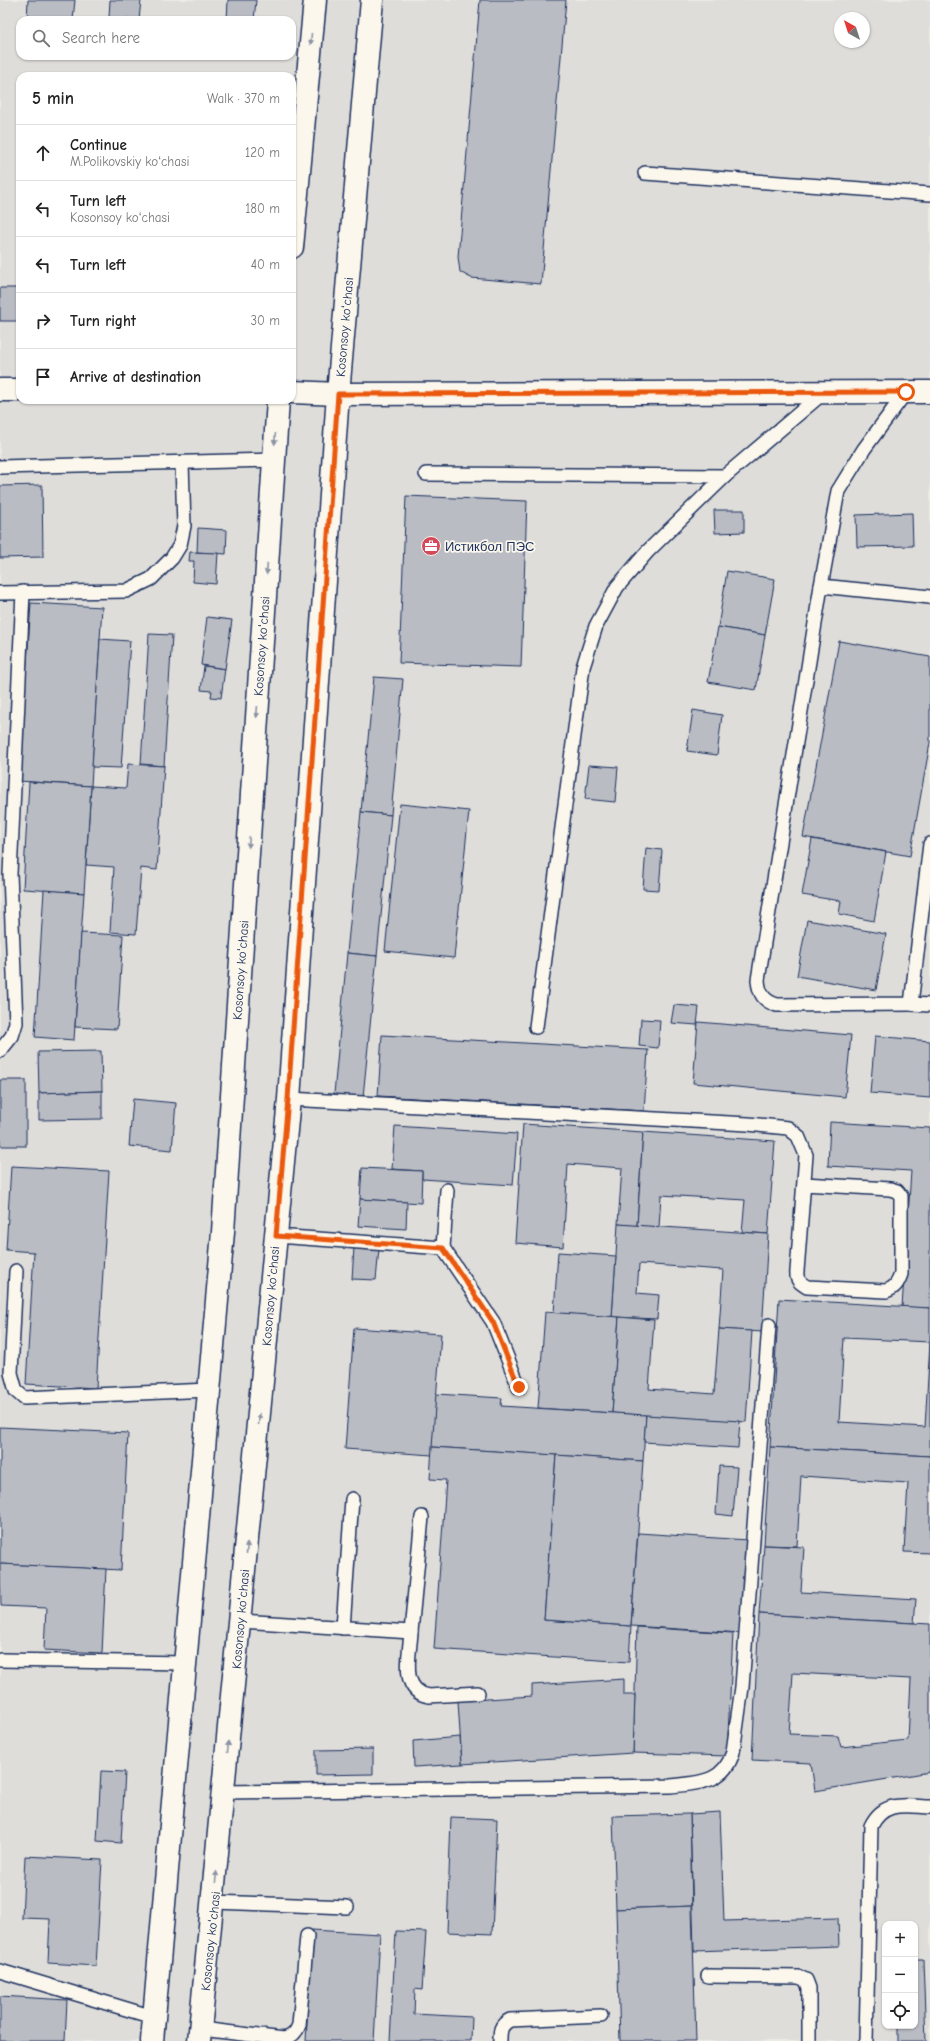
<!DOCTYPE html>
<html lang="en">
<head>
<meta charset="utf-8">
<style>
  body { margin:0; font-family:"Comic Neue",sans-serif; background:#f2f2f2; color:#222 }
  .controls { position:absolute; right:12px; bottom:12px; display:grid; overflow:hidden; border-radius:8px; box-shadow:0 1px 3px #0004 }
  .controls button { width:36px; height:36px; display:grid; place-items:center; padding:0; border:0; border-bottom:1px solid #e0e0e0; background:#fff; color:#222; font:20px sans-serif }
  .compass { position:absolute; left:834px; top:12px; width:36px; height:36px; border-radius:50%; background:#fff; box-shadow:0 1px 3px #0004; rotate:321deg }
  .stop { position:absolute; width:12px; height:12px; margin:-9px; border:3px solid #ea580c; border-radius:50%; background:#fff }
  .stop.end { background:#ea580c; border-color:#fff; box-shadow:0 1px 4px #0008 }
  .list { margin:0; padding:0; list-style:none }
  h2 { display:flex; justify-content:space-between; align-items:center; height:52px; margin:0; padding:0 16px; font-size:17px }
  h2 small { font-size:13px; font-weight:400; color:#767676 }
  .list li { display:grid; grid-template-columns:26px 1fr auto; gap:12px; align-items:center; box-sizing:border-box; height:56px; padding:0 16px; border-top:1px solid #e0e0e0 }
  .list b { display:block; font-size:15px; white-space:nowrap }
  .list p { margin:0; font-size:13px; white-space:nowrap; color:#767676 }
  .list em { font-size:13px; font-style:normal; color:#767676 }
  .icon { flex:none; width:22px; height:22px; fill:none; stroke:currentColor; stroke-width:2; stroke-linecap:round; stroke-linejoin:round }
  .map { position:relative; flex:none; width:930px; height:2041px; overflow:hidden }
  .search { position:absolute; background:#fff; box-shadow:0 1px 3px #0004; left:16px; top:16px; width:280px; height:44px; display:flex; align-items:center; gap:10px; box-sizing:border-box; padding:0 14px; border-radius:12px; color:#767676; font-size:15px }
  .panel { position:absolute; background:#fff; box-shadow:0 1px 3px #0004; left:16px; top:72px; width:280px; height:332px; border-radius:12px }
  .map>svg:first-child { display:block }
</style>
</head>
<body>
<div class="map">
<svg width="930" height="2041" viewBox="0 0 930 2041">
  <rect width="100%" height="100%" fill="#eeebe4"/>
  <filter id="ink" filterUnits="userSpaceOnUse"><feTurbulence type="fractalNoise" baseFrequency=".025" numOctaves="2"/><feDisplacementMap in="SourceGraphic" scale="8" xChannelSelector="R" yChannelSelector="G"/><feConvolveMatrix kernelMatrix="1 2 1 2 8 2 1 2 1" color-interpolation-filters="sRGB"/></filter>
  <g filter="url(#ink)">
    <path fill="#deddda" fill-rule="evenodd" d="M0 0H930V2041H0ZM840 18H864V42H840ZM20 20H292V56H20ZM20 76H292V400H20ZM885 1924H915V2026H885Z"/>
    <g fill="#b9bcc3" stroke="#1b2f5e" fill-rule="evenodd">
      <path d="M28 0H75L73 20H27Z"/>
      <path d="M110 0H141L139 20 109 18Z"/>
      <path d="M228 0H256L254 20H227Z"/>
      <path d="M480 0H566L541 284 471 278 460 272 458 257Z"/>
      <rect x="0" y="288" width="20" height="33"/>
      <path d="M42 485 43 557 0 558V486Z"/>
      <path d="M406 496 527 501 521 667 399 663Z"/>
      <path d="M714 510H744V532L715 533Z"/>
      <path d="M912 513 913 546 857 547 856 515Z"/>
      <path d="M198 528 227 530 226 554 197 552Z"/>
      <path d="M190 552 218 553 216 584 193 582 194 561H189Z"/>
      <path d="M727 571 775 579 765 635 718 627Z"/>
      <path d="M31 603 102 607 91 786 19 781Z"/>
      <path d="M207 617 232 620 225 669 201 665Z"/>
      <path d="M718 627 765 635 756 690 708 682Z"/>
      <path d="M149 634 172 635 164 766 141 764Z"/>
      <path d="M100 639 130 641 121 768 92 767Z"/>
      <path d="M839 641 930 657V743L910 856 803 837Z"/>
      <path d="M204 666 225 669 221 698 211 697 212 691 201 690Z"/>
      <path d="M374 677 403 679 391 815 361 812Z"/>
      <path d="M693 710 722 715 717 755 687 751Z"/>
      <path d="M128 764 164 766 157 870 141 868 136 934 110 932 114 867 86 865 91 786 126 788Z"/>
      <path d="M589 765 618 767 615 802 585 799Z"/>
      <path d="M29 782 91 786 84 893 23 889Z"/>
      <path d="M400 804 469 811 454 958 385 951Z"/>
      <path d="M361 812 391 815 377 956 347 953Z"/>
      <path d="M812 839 886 852 874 921 839 914 841 901 802 895Z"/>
      <path d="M646 848 662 850 659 890 643 889Z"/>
      <path d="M44 890 84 893 74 1040 35 1037Z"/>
      <path d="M807 920 886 934 876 990 797 976Z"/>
      <path d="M81 933 123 935 117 1029 75 1027Z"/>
      <path d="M347 953 377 956 363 1097 334 1094Z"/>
      <path d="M674 1005 699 1007 697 1025 671 1023Z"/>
      <path d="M641 1019 660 1020 658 1048 639 1046Z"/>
      <path d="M698 1022 851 1035 845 1097 693 1083Z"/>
      <path d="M382 1035 648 1050 644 1111 378 1096Z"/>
      <path d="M875 1036 930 1041V1098L870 1093Z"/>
      <path d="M101 1051 102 1091 39 1093 38 1052Z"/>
      <rect x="0" y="1080" width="26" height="66"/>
      <path d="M102 1091V1119L39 1120V1093Z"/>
      <path d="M133 1099 176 1103 172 1150 129 1146Z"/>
      <path d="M830 1122 930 1128V1308L902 1307 911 1171 828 1166Z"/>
      <path d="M523 1124 643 1132 637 1226 618 1224 622 1168 568 1164 563 1247 515 1243Z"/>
      <path d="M395 1126 517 1134 513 1185 422 1179V1171L392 1169Z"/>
      <path d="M643 1132 775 1141 768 1234 742 1232 745 1200 661 1195 659 1227 637 1226Z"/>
      <path d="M11 1166 109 1171 96 1388 26 1384 34 1252 6 1250Z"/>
      <path d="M362 1168 422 1171 421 1203 360 1199Z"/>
      <path d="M360 1199 407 1202 406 1229 358 1226Z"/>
      <path d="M618 1224 768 1234 762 1332 719 1329 723 1270 639 1264 637 1293 659 1295 657 1319 612 1317Z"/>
      <path d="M354 1247 379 1249 376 1280 352 1279Z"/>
      <path d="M558 1252 616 1256 612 1317 554 1313Z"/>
      <path d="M779 1299 930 1308V1456L770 1447ZM844 1338 930 1342 925 1427 839 1422Z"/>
      <path d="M545 1312 619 1317 612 1413 538 1408Z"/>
      <path d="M619 1317 654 1320 649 1389 714 1394 719 1329 752 1331 746 1422 612 1413Z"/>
      <path d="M354 1328 441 1334 432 1455 345 1449Z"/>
      <path d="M436 1394 502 1398 501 1406 646 1415 643 1461 432 1447Z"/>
      <path d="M646 1415 740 1421 738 1448 644 1442Z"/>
      <path d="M0 1427 128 1433 121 1570 0 1564Z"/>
      <path d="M432 1447 556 1455 544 1620 631 1626 629 1662 434 1649 446 1480 430 1479Z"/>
      <path d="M770 1447 930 1456V1553L904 1552 908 1483 801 1476 797 1546 764 1545Z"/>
      <path d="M556 1455 643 1461 631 1626 544 1620Z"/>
      <path d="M719 1466 737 1467 733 1516 716 1514Z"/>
      <path d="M638 1533 748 1540 742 1633 631 1626Z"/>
      <path d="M764 1545 804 1547 801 1592 916 1599 914 1623 759 1614Z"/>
      <path d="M0 1564 106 1569 102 1653 44 1650 46 1608 1 1606Z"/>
      <path d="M759 1614 930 1624V1772L815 1791 811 1763 752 1760ZM793 1673 911 1679 908 1740 841 1747 838 1736 789 1734Z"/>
      <path d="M637 1627 733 1633 727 1756 633 1753Z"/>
      <path d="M624 1679V1695H635L633 1753 462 1764 458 1701 532 1696V1685Z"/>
      <path d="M460 1737 462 1764 414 1767 413 1741Z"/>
      <path d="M373 1749V1774L316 1775V1750Z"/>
      <path d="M101 1771 125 1772 121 1843 97 1841Z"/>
      <path d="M720 1812 724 1921 838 1918 839 1946 694 1951 690 1814Z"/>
      <path d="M690 1814 692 1906 616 1909 613 1816Z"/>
      <path d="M451 1817 497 1819 492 1934 447 1932Z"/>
      <path d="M25 1856 102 1860 96 1966 48 1963 50 1919 22 1918Z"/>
      <path d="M692 1906 696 2041H620L616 1909Z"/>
      <path d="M312 1930 380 1934 374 2041H306Z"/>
      <path d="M396 1931 426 1932 422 1990 415 1989 414 2014 472 2017 471 2041H390Z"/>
      <path d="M915 1960H923L926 2041H898V2026H915Z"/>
      <path d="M0 1996 67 2000 65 2041H0Z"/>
    </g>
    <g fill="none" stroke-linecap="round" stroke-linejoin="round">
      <g stroke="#1b2f5e" stroke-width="16">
        <g id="service">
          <path d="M645 173 930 194"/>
          <path d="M906 392 864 449 838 491 821 586 758 980C759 994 764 1001 777 1005L911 1004 930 844"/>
          <path d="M0 467 274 460"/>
          <path d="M426 474 725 476"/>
          <path d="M821 586 930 597"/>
          <path d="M0 593 126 591 151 579 172 558 180 545 184 526 182 463"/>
          <path d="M911 1004 930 1005"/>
          <path d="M536 1027 583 667 596 626 617 587 648 551 725 476 823 393"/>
          <path d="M0 1051 12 1036 16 1023 10 874 23 592"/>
          <path d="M289 1099 748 1124 788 1128 798 1136 806 1155 797 1271C796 1280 800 1283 807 1287L886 1291C895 1288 898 1283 901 1274V1196L897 1191 890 1189 804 1184"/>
          <path d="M276 1236 443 1248 493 1322 519 1387"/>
          <path d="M443 1248 447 1190"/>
          <path d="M16 1271 11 1373 16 1391 24 1398 209 1390"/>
          <path d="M240 1621 411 1632 422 1517"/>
          <path d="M343 1628 352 1499"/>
          <path d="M411 1632C410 1654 399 1691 429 1696L478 1693"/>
          <path d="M0 1660 185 1663"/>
          <path d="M224 1792 670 1786C697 1783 724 1784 733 1752L742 1687 769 1325"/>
          <path d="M214 1902 347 1907"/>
          <path d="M0 1971 153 2017"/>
          <path d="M708 1976 799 1977 806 1980 809 1988V2041"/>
          <path d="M201 2029 284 2039C292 2037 296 2033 299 2025L307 1936"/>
          <path d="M500 2041C500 2031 500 2025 510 2020L601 2016"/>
          <path d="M866 2041 871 1826C884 1800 905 1806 930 1807"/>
        </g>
      </g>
      <g stroke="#1b2f5e" stroke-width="25">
        <g id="minor">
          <path d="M0 390H20"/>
          <path d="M292 392 338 394 930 392"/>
        </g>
      </g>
      <g stroke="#1b2f5e" stroke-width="25">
        <g id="tertiary">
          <path d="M292 247 315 0"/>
          <path d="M152 2041 223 1232 278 400"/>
          <path d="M199 2041 289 1099 338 394 372 0"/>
        </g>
      </g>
      <use href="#service" stroke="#fbf7ec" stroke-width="13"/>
      <use href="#minor" stroke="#fbf7ec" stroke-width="22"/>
      <use href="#tertiary" stroke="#fbf7ec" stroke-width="22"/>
    </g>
    <defs><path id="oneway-solid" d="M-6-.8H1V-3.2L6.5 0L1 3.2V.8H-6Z"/></defs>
    <g fill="#8b93a5">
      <use href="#oneway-solid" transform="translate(311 39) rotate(95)"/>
      <use href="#oneway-solid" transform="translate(275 439) rotate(94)"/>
      <use href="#oneway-solid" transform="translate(267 569) rotate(94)"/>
      <use href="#oneway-solid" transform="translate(257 712) rotate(94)"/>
      <use href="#oneway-solid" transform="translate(249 842) rotate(94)"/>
      <use href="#oneway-solid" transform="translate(259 1419) rotate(-85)"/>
      <use href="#oneway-solid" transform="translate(247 1548) rotate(-85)"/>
      <use href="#oneway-solid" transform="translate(228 1747) rotate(-85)"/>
      <use href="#oneway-solid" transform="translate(216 1877) rotate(-84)"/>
    </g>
  </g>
  <g fill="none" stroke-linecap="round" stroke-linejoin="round" filter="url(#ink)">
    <path stroke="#ea580c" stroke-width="5" d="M519 1387 493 1322 443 1248 276 1236 288 1099 338 394 906 392"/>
  </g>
  <defs>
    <g id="office-disc" transform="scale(1)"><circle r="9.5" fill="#d1495b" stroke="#fbf7ec"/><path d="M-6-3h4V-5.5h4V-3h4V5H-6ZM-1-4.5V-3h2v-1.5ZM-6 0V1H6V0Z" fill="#fff"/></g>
  </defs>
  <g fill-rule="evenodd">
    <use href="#office-disc" x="431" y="546"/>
  </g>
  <g text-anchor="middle" stroke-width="3.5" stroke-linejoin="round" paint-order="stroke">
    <g font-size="13" fill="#1b2f5e" stroke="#fbf7ec">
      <text transform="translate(344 327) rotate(-85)" y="5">Kosonsoy koʻchasi</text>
      <text transform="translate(261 646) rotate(-86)" y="5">Kosonsoy koʻchasi</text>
      <text transform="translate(240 970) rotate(-86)" y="5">Kosonsoy koʻchasi</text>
      <text transform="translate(270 1296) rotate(-85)" y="5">Kosonsoy koʻchasi</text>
      <text transform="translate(240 1619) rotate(-85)" y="5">Kosonsoy koʻchasi</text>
      <text transform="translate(210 1941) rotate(-84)" y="5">Kosonsoy koʻchasi</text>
    </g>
    <g font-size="13" fill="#1b2f5e" stroke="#fbf7ec" text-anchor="start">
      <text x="445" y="551">Истикбол ПЭС</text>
    </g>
  </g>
</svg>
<div class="controls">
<button>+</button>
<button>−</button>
<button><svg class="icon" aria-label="locate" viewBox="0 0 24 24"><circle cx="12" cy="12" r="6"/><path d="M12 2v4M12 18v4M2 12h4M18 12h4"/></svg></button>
</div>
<svg class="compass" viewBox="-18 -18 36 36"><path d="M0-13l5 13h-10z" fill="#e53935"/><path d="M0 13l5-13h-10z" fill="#767676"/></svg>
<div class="stop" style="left:906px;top:392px"></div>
<div class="stop end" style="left:519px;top:1387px"></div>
<div class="search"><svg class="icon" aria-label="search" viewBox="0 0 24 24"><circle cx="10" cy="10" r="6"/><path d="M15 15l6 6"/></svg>Search here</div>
<section class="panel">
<h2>5 min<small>Walk · 370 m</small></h2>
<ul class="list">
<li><svg class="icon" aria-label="ahead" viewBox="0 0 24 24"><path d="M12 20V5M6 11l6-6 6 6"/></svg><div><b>Continue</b><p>M.Polikovskiy koʻchasi</p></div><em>120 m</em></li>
<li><svg class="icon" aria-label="left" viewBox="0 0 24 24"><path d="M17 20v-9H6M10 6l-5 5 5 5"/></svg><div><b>Turn left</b><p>Kosonsoy koʻchasi</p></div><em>180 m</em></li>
<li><svg class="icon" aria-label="left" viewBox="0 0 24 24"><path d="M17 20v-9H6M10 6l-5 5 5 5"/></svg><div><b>Turn left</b></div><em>40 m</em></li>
<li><svg class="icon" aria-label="right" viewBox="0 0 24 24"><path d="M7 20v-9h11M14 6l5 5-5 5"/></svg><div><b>Turn right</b></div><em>30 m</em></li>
<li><svg class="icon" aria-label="arrive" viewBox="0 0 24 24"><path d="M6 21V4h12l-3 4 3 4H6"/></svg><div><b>Arrive at destination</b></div></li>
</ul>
</section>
</div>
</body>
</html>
